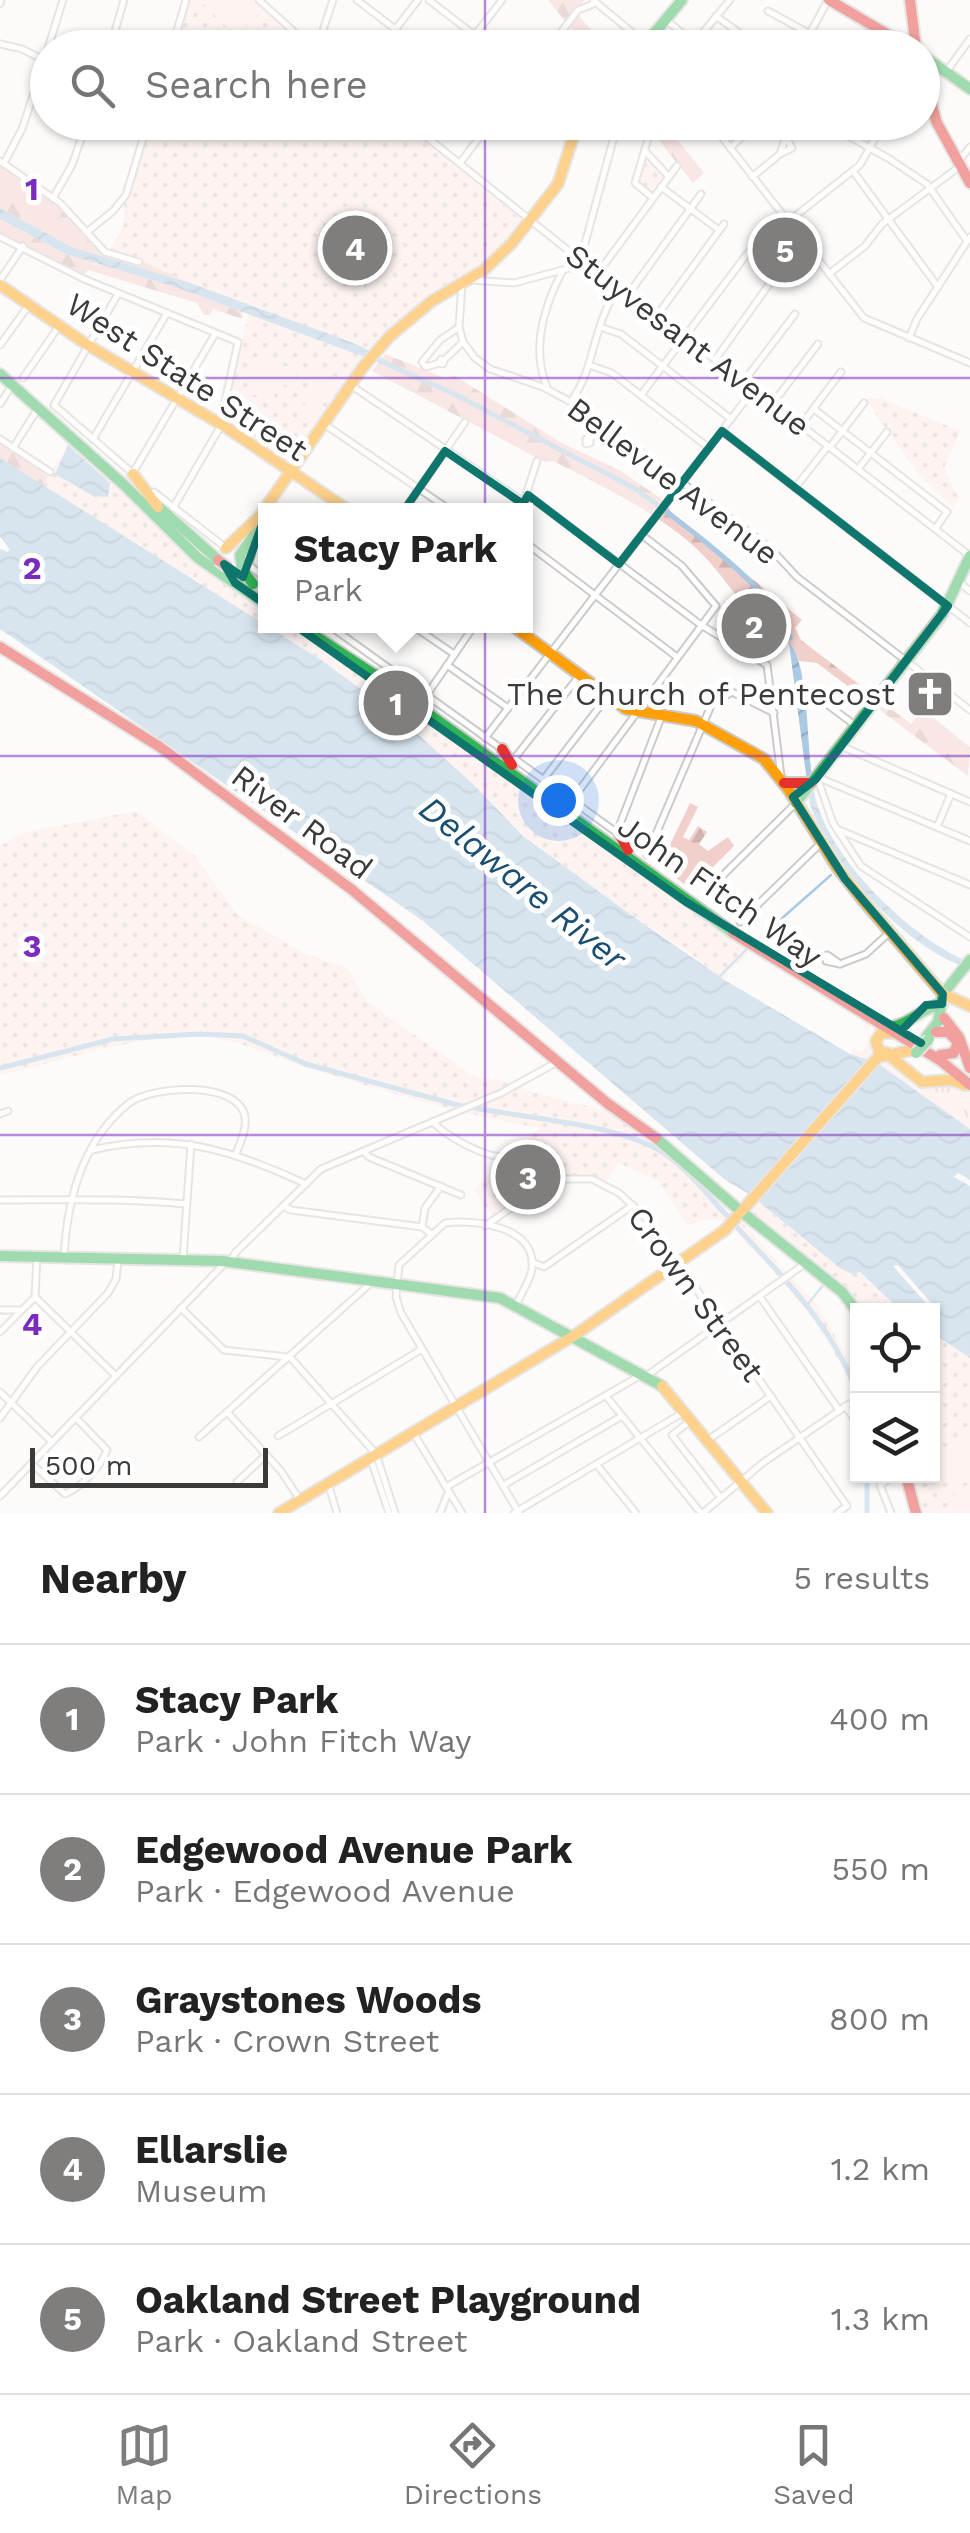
<!DOCTYPE html>
<html lang="en">
<head>
<meta charset="utf-8">
<style>
  body { margin:0; font-family:"Work Sans",sans-serif; background:#f2f2f2; color:#222 }
  .controls { position:absolute; right:30px; bottom:30px; display:grid; overflow:hidden; border-radius:0px; box-shadow:0 2px 8px #0004 }
  .controls button { width:90px; height:90px; display:grid; place-items:center; padding:0; border:0; border-bottom:2px solid #e0e0e0; background:#fff; color:#222; font:50px sans-serif }
  .scale { position:absolute; left:30px; bottom:25px; width:238px; box-sizing:border-box; padding-left:10px; border:5px solid #3c3939; border-top:0; font-size:28px; line-height:35px; white-space:nowrap; color:#3c3939; -webkit-text-stroke:8px #fff; paint-order:stroke }
  .you { position:absolute; left:558px; top:800px; width:35px; height:35px; margin:-25px; border:8px solid #fff; border-radius:50%; background:#1a73e8; box-shadow:0 0 0 15px #1a73e833 }
  .badge { display:grid; place-items:center; width:65px; height:65px; border-radius:50%; background:#807d7d; color:#fff; font-size:32px; font-weight:700 }
  .pin { position:absolute; translate:-50% -50%; border:5px solid #fff; box-shadow:0 2px 10px #0006 }
  .popup { position:absolute; left:258px; top:503px; width:275px; height:130px; box-sizing:border-box; display:grid; place-content:center; border-radius:0px; background:#fff; filter:drop-shadow(0 2px 8px #0005); font-size:32px; white-space:nowrap; color:#767676 }
  .popup b { font-size:38px; color:#222 }
  .popup::after { content:''; position:absolute; left:50%; top:100%; margin-left:-20px; border:20px solid transparent; border-top-color:#fff }
  .list { margin:0; padding:0; list-style:none }
  h2 { display:flex; justify-content:space-between; align-items:center; height:130px; margin:0; padding:0 40px; font-size:42px }
  h2 small { font-size:32px; font-weight:400; color:#767676 }
  .list li { display:grid; grid-template-columns:65px 1fr auto; gap:30px; align-items:center; box-sizing:border-box; height:150px; padding:0 40px; border-top:2px solid #e0e0e0 }
  .list b { display:block; font-size:38px; white-space:nowrap }
  .list p { margin:0; font-size:32px; white-space:nowrap; color:#767676 }
  .list em { font-size:32px; font-style:normal; color:#767676 }
  .icon { flex:none; width:55px; height:55px; fill:none; stroke:currentColor; stroke-width:2; stroke-linecap:round; stroke-linejoin:round }
  .map { position:relative; flex:none; width:970px; height:1513px; overflow:hidden }
  .search { position:absolute; background:#fff; box-shadow:0 2px 8px #0004; left:30px; right:30px; top:30px; height:110px; display:flex; align-items:center; gap:25px; box-sizing:border-box; padding:0 35px; border-radius:55px; color:#767676; font-size:38px }
  .sheet { height:880px; background:#fff }
  nav { display:flex; justify-content:space-around; align-items:center; box-sizing:border-box; height:140px; border-top:2px solid #e0e0e0; background:#fff; font-size:28px; color:#767676 }
  nav a { display:grid; justify-items:center; gap:5px }
  nav .on { color:#807d7d }
  .map>svg:first-child { display:block }
</style>
</head>
<body>
<div class="map">
<svg width="970" height="1513" viewBox="0 0 970 1513">
  <defs>
    <pattern id="grass-tufts" width="24" height="20" patternUnits="userSpaceOnUse" patternTransform="scale(2.5)"><rect width="24" height="20" fill="#fdebe8"/><path d="M3 7l-1-3M5 7V3M7 7l1-3M15 17l-1-3M17 17v-4M19 17l1-3" fill="none" stroke="#dacac8"/></pattern>
    <pattern id="forest-firs" width="22" height="20" patternUnits="userSpaceOnUse" patternTransform="scale(2.5)"><rect width="22" height="20" fill="#f1cfcb"/><path d="M5 1l3.5 6h-7zM16 11l3.5 6h-7z" fill="#d0b2af"/></pattern>
    <pattern id="park-dots" width="8" height="8" patternUnits="userSpaceOnUse" patternTransform="scale(2.5)"><rect width="8" height="8" fill="#fdebe8"/><path d="M2 2h.1M6 6h.1" fill="none" stroke="#dacac8" stroke-width="1.8" stroke-linecap="round"/></pattern>
    <pattern id="water-waves" width="16" height="10" patternUnits="userSpaceOnUse" patternTransform="scale(2.5)"><rect width="16" height="10" fill="#aac9e3"/><path d="M0 5q4-4 8 0t8 0" fill="none" stroke="#93adc4"/></pattern>
  </defs>
  <rect width="100%" height="100%" fill="#fdfbfa"/>
  <path fill="url(#grass-tufts)" d="M867 1020 870 1028 869 1041C883 1056 902 1075 922 1083 938 1089 956 1081 970 1092V1129L876 1062 850 1054 853 1048 860 1052 866 1046 868 1031 862 1028Z"/>
  <g fill="url(#forest-firs)">
    <path d="M548 0H584L576 12 605 47H586Z"/>
    <path d="M645 123H664L704 173 693 183Z"/>
    <path d="M0 160 58 202 108 253C117 239 129 223 124 205L258 310 190 283 72 247 0 208Z"/>
    <path d="M0 219 66 254 175 287 242 312V319L213 309 210 315H204L197 303 88 270 85 274 65 268 0 234Z"/>
    <path d="M385 354 445 378 455 376 562 443 619 470 666 502 670 511 802 620 795 628 801 640 911 724 920 713 935 719 970 747 968 776 817 663 799 661C792 639 774 634 757 619 737 600 722 574 702 554 662 514 603 487 553 461L545 462 372 371Z"/>
    <path d="M0 442 48 477 43 486 0 458Z"/>
    <path d="M690 803 698 807 683 837 689 840 698 826 707 832 699 844 708 851 728 837 734 846 691 889 660 866Z"/>
  </g>
  <g fill="url(#park-dots)">
    <path d="M190 0H255L309 47 174 48Z"/>
    <path d="M152 123H403L522 220 498 249 477 266 426 297 379 338 292 461 221 416 249 314 211 292 112 248C120 235 129 221 124 205Z"/>
    <path d="M647 156 664 177 653 194 638 183Z"/>
    <path d="M777 235 783 244 794 237 808 254 784 272 763 246Z"/>
    <path d="M881 398 960 431 944 468 959 498 952 508 919 475 865 399Z"/>
    <path d="M72 437 266 604V626H300L755 949 729 970 726 982 689 953 627 912 523 836 474 785 399 717 321 660 43 486Z"/>
    <path d="M749 611 773 632 768 646 760 642 755 650 736 639Z"/>
    <path d="M136 811 194 855 238 915 304 953 347 968 369 1003 475 1077 506 1081 533 1092 607 1111 668 1150 727 1206 818 1306 852 1365 857 1379V1403C836 1341 793 1290 747 1244 741 1238 733 1225 725 1222 713 1216 699 1221 688 1226L658 1181 619 1163 604 1184C551 1167 537 1201 492 1217L474 1189 540 1128C465 1116 377 1089 304 1067 269 1056 240 1039 202 1037 137 1034 64 1061 0 1075V846L25 832Z"/>
    <path d="M756 1199 804 1239 838 1251 900 1310H858L748 1215Z"/>
    <path d="M933 1333 970 1358V1513H918L909 1476H932Z"/>
  </g>
  <g fill="#fdebe8">
    <path d="M199 0H245L259 13 236 36Z"/>
    <path d="M257 358 298 370 293 387 278 383 273 400 247 393Z"/>
    <path d="M320 369 345 381 332 398 312 401 326 407 314 423 303 415V406L309 400 303 397 315 370Z"/>
    <path d="M970 1434V1483L959 1482 945 1475 938 1452Z"/>
    <path d="M970 1485V1513H962L951 1489Z"/>
  </g>
  <g fill="url(#water-waves)">
    <path d="M0 208 72 247 190 283 356 344 381 357 378 362 175 287 66 254 0 219Z"/>
    <path d="M68 445 110 483 108 497 93 496 55 474Z"/>
    <path d="M0 458 321 660 399 717 474 785 523 836 627 912 726 981 850 1054 876 1062 970 1129V1180L958 1173 954 1177 970 1186V1358L933 1333 932 1311 939 1312 898 1265 893 1266 932 1310H900L860 1272 852 1274 840 1268 752 1196 724 1179 423 921 0 629V549L7 552 10 550 0 536Z"/>
    <path d="M789 643C810 661 807 761 814 792 827 857 906 933 964 960L960 965C899 941 833 865 810 805Z"/>
  </g>
  <g fill="none" stroke-linecap="round" stroke-linejoin="round">
    <g stroke="#aac9e3" stroke-width="2.5">
      <path d="M763 935 831 875"/>
      <path d="M720 976 746 950"/>
      <path d="M807 1305 825 1283"/>
    </g>
    <g stroke="#aac9e3" stroke-width="5">
      <path d="M374 358 454 394 634 488 659 506"/>
      <path d="M664 510C699 536 780 597 790 638"/>
      <path d="M0 1068 113 1039 199 1034 243 1036 306 1064 461 1106"/>
      <path d="M474 1108C528 1118 611 1124 657 1149 686 1165 708 1197 731 1220"/>
      <path d="M736 1226 783 1277"/>
      <path d="M786 1281C816 1314 842 1352 858 1394"/>
      <path d="M867 1476V1513"/>
    </g>
    <g stroke="#cdcbca" stroke-width="9">
      <g id="street">
        <path d="M259 0 312 48"/>
        <path d="M357 0 395 29"/>
        <path d="M429 0 491 48"/>
        <path d="M593 0 651 48"/>
        <path d="M0 4 1 0"/>
        <path d="M768 11 836 48"/>
        <path d="M716 16 760 48"/>
        <path d="M666 20 701 48"/>
        <path d="M695 42 730 0"/>
        <path d="M0 44 22 49 44 60"/>
        <path d="M48 48 63 0"/>
        <path d="M110 48 124 0"/>
        <path d="M172 48 186 0"/>
        <path d="M317 48 333 0"/>
        <path d="M381 48 418 0"/>
        <path d="M465 48 502 0"/>
        <path d="M549 48 578 10 596 3"/>
        <path d="M802 48 828 0"/>
        <path d="M946 72 970 39"/>
        <path d="M408 122 585 264 744 381 970 556"/>
        <path d="M710 122 864 318 970 363"/>
        <path d="M823 122 888 158 927 184 967 241"/>
        <path d="M898 122 902 124"/>
        <path d="M650 132 635 183 653 198"/>
        <path d="M788 141 792 148 780 154 784 142Z"/>
        <path d="M730 148 759 122"/>
        <path d="M645 151 669 177"/>
        <path d="M0 161 60 203 105 252 139 262"/>
        <path d="M959 161 970 147"/>
        <path d="M4 163 22 129 48 50"/>
        <path d="M460 163 491 122"/>
        <path d="M853 171 938 287"/>
        <path d="M752 177 780 154"/>
        <path d="M661 187 719 230"/>
        <path d="M53 198 72 165 87 122"/>
        <path d="M87 232 113 211 126 195 148 122"/>
        <path d="M0 237 84 279 238 342 219 429 173 508"/>
        <path d="M581 258 618 122"/>
        <path d="M598 273 677 166"/>
        <path d="M829 274 865 246 882 224 959 167"/>
        <path d="M0 280 23 246"/>
        <path d="M471 280 514 283 585 264"/>
        <path d="M462 284 459 327 463 342 475 358 490 369 543 387 584 409 771 549 797 577 970 710"/>
        <path d="M118 294 54 405 130 471"/>
        <path d="M627 296 701 194"/>
        <path d="M656 317 724 224"/>
        <path d="M600 327 621 334 731 419"/>
        <path d="M909 338 917 319 970 237"/>
        <path d="M0 345 29 305"/>
        <path d="M441 359 444 360 443 364 439 363Z"/>
        <path d="M444 360 463 342"/>
        <path d="M715 360 770 283"/>
        <path d="M439 363 426 367 422 362 440 340 458 328"/>
        <path d="M589 365 612 373 709 448"/>
        <path d="M23 378 59 326"/>
        <path d="M744 381 795 314"/>
        <path d="M352 386 524 502"/>
        <path d="M547 387C531 349 544 306 563 270"/>
        <path d="M641 395 747 254 860 165 884 122"/>
        <path d="M571 401C596 368 592 323 618 290"/>
        <path d="M773 403 818 344"/>
        <path d="M0 404 9 390"/>
        <path d="M814 409 947 512 935 529"/>
        <path d="M324 424 450 510"/>
        <path d="M801 425 841 372"/>
        <path d="M722 431 970 623"/>
        <path d="M0 439 50 472"/>
        <path d="M93 439 167 313"/>
        <path d="M590 439V443L586 444V439H590L601 424"/>
        <path d="M830 447 864 403"/>
        <path d="M13 448 35 413"/>
        <path d="M858 469 887 432"/>
        <path d="M134 471 215 334"/>
        <path d="M795 488 828 446"/>
        <path d="M154 492 226 548"/>
        <path d="M528 495 701 625 767 665 781 776"/>
        <path d="M404 510 465 422"/>
        <path d="M521 510 537 461"/>
        <path d="M526 543 677 657"/>
        <path d="M254 544 249 565 266 579"/>
        <path d="M959 582 970 591"/>
        <path d="M330 626 499 747"/>
        <path d="M413 626 454 654"/>
        <path d="M447 665 508 708"/>
        <path d="M808 691 812 692 811 696 808 695Z"/>
        <path d="M428 693 474 626"/>
        <path d="M812 693 856 726"/>
        <path d="M485 738 754 389"/>
        <path d="M841 746 970 802"/>
        <path d="M512 757 620 835"/>
        <path d="M514 759 579 676"/>
        <path d="M817 777 833 823 861 866 970 937"/>
        <path d="M817 777 970 841"/>
        <path d="M543 780 607 697"/>
        <path d="M572 800 716 606 682 566 642 535"/>
        <path d="M937 827 951 794"/>
        <path d="M839 830 970 885"/>
        <path d="M617 832 662 715"/>
        <path d="M647 855 716 694 725 696 732 692 774 713"/>
        <path d="M708 890 796 803"/>
        <path d="M740 922 821 843"/>
        <path d="M827 955 829 956 840 964 826 961Z"/>
        <path d="M840 964 866 954 890 932"/>
        <path d="M0 1114 8 1111"/>
        <path d="M433 1122C447 1137 481 1155 501 1157"/>
        <path d="M92 1150C173 1131 233 1150 306 1184"/>
        <path d="M364 1152 369 1157 461 1195"/>
        <path d="M0 1200C62 1200 123 1198 185 1204"/>
        <path d="M283 1206 291 1210 422 1227 430 1233"/>
        <path d="M485 1226 531 1194 559 1179H592L619 1193 644 1216 665 1244 847 1506 837 1513"/>
        <path d="M422 1227 425 1208 441 1186"/>
        <path d="M64 1257C67 1201 82 1141 128 1104 151 1085 239 1080 245 1117 247 1129 240 1143 236 1154"/>
        <path d="M183 1259 191 1144"/>
        <path d="M230 1262 235 1253 321 1169 501 1093 557 1062"/>
        <path d="M532 1262 544 1267 633 1205"/>
        <path d="M35 1297 116 1376"/>
        <path d="M760 1297 839 1410"/>
        <path d="M516 1305C521 1294 530 1281 532 1269 537 1226 475 1219 445 1223L399 1265 396 1297 401 1313 519 1513"/>
        <path d="M181 1308 224 1350 288 1357"/>
        <path d="M0 1310H18"/>
        <path d="M0 1332 35 1297 37 1256"/>
        <path d="M289 1356 376 1454 395 1513"/>
        <path d="M649 1374 806 1263"/>
        <path d="M0 1392 52 1442"/>
        <path d="M606 1396 701 1513"/>
        <path d="M845 1406 858 1424"/>
        <path d="M227 1412 281 1471 300 1500"/>
        <path d="M0 1418 37 1367 108 1293 116 1279 118 1261"/>
        <path d="M690 1421 672 1435 721 1498"/>
        <path d="M414 1434 462 1513"/>
        <path d="M278 1436 422 1349"/>
        <path d="M199 1437 372 1282"/>
        <path d="M708 1440 771 1396"/>
        <path d="M371 1460 389 1513"/>
        <path d="M31 1463 65 1494C80 1488 101 1467 107 1450L76 1418"/>
        <path d="M597 1465 636 1513"/>
        <path d="M861 1476 862 1479"/>
        <path d="M237 1482 266 1455"/>
        <path d="M328 1483 337 1513"/>
        <path d="M504 1485 622 1416"/>
        <path d="M446 1487 643 1374"/>
        <path d="M0 1496 224 1264"/>
        <path d="M440 1513 448 1493"/>
        <path d="M514 1513 684 1412"/>
        <path d="M703 1513 764 1462 849 1404"/>
        <path d="M891 1513 880 1485 894 1476"/>
      </g>
    </g>
    <g stroke="#cdcbca" stroke-width="14">
      <g id="fast">
        <path d="M642 48 682 0"/>
        <path d="M922 55 970 89"/>
        <path d="M0 374 123 484 198 558 266 605"/>
        <path d="M160 508 218 560"/>
        <path d="M253 584 242 569 240 555 263 522"/>
        <path d="M300 626 372 673 733 933"/>
        <path d="M796 803 942 615 970 556"/>
        <path d="M895 1026C913 1022 923 1007 942 1004"/>
        <path d="M926 1037 938 1022 943 994 970 960"/>
        <path d="M656 1138 738 1209 842 1292 858 1313"/>
        <path d="M0 1256 222 1261 500 1298 662 1386"/>
      </g>
    </g>
    <g stroke="#cdcbca" stroke-width="14">
      <g id="slow">
        <path d="M0 285 86 344 227 428 348 510"/>
        <path d="M133 474 158 507"/>
        <path d="M226 548 259 517 363 367 390 336 432 301 484 270 512 243 558 184 578 122"/>
        <path d="M513 626 626 709 696 721 764 759 789 790 837 867 862 899 943 994 970 1006"/>
        <path d="M888 1053 879 1051 876 1041 881 1033H893"/>
        <path d="M892 1058 922 1082 951 1080 965 1085"/>
        <path d="M662 1386 767 1513"/>
        <path d="M279 1513 575 1335 725 1230 878 1057 913 1050"/>
      </g>
    </g>
    <g stroke="#cdcbca" stroke-width="14">
      <g id="jam">
        <path d="M829 0 911 48"/>
        <path d="M910 0 916 48"/>
        <path d="M922 71 937 123 970 183"/>
        <path d="M0 647 160 747 351 889 607 1103 656 1138"/>
        <path d="M502 749 512 765"/>
        <path d="M784 783H812"/>
        <path d="M620 835 628 850"/>
        <path d="M733 933 941 1061 970 1085"/>
        <path d="M944 1018 959 1037 970 1068"/>
        <path d="M936 1032H948L958 1042 954 1053 940 1055"/>
        <path d="M906 1476 916 1513"/>
      </g>
    </g>
    <use href="#street" stroke="#fffefe" stroke-width="5"/>
    <use href="#fast" stroke="#30b455" stroke-width="10"/>
    <use href="#slow" stroke="#ff9f0a" stroke-width="10"/>
    <use href="#jam" stroke="#e5322d" stroke-width="10"/>
    <g stroke="#cdcbca" stroke-width="14" stroke-linecap="butt">
      <path id="fast-bridge" d="M916 1053 929 1039"/>
    </g>
    <g stroke="#cdcbca" stroke-width="14" stroke-linecap="butt">
      <path id="jam-bridge" d="M218 560 229 568"/>
    </g>
    <use href="#fast-bridge" stroke="#30b455" stroke-width="10"/>
    <use href="#jam-bridge" stroke="#e5322d" stroke-width="10"/>
  </g>
  <path d="M0 0H970V1513H0ZM722 431 948 606 816 779 793 797 845 879 943 994 942 1004 926 1005 901 1031 921 1043 686 902 235 583 224 564 243 577 263 522 353 584 445 451 523 504 528 495 619 564Z" fill="#fdfbfa" fill-opacity=".55" fill-rule="evenodd"/>
  <path fill="none" stroke="#0f766e" stroke-width="8" stroke-linejoin="round" d="M722 431 948 606 816 779 793 797 845 879 943 994 942 1004 926 1005 901 1031 921 1043 686 902 235 583 224 564 243 577 263 522 353 584 445 451 523 504 528 495 619 564Z"/>
  <path fill="none" stroke="#7b2cbf" stroke-width="2.5" stroke-opacity="0.55" d="M485 0V48M485 122V1513M0 378H970M0 756H970M0 1135H970"/>
  <defs>
    <g id="church-square" transform="scale(2.5)"><rect x="-9" y="-9" width="18" height="18" rx="4" fill="#807d7d" stroke="#fff"/><path d="M-1.2-6h2.4v3.5h3.3v2.4h-3.3V6h-2.4V-.1h-3.3v-2.4h3.3Z" fill="#fff"/></g>
  </defs>
  <g fill-rule="evenodd">
    <use href="#church-square" x="930" y="694"/>
  </g>
  <g text-anchor="middle" stroke-width="10" stroke-linejoin="round" paint-order="stroke">
    <g font-size="32" fill="#3c3939" stroke="#fff">
      <text transform="translate(688 340) rotate(37)" y="11">Stuyvesant Avenue</text>
      <text transform="translate(187 377) rotate(33)" y="11">West State Street</text>
      <text transform="translate(673 481) rotate(37)" y="11">Bellevue Avenue</text>
      <text transform="translate(302 822) rotate(37)" y="11">River Road</text>
      <text transform="translate(720 891) rotate(35)" y="11">John Fitch Way</text>
      <text transform="translate(696 1294) rotate(54)" y="11">Crown Street</text>
    </g>
    <g font-size="32" fill="#3c3939" stroke="#fff" text-anchor="end">
      <text x="895" y="705">The Church of Pentecost</text>
    </g>
    <g font-size="35" font-style="italic" fill="#1b4e73" stroke="#fff">
      <text transform="translate(523 883) rotate(39)" y="12">Delaware River</text>
    </g>
  </g>
  <g font-size="32" text-anchor="middle" font-weight="bold" fill="#7b2cbf" stroke="#fff" stroke-width="10" stroke-linejoin="round" paint-order="stroke">
    <text x="32" y="200">1</text>
    <text x="32" y="579">2</text>
    <text x="32" y="957">3</text>
    <text x="32" y="1335">4</text>
  </g>
</svg>
<div class="controls">
<button><svg class="icon" aria-label="locate" viewBox="0 0 24 24"><circle cx="12" cy="12" r="6"/><path d="M12 2v4M12 18v4M2 12h4M18 12h4"/></svg></button>
<button><svg class="icon" aria-label="layers" viewBox="0 0 24 24"><path d="M12 4l9 5-9 5-9-5zM3 14l9 5 9-5"/></svg></button>
</div>
<div class="scale">500 m</div>
<div class="you"></div>
<div class="pin badge" style="left:396px;top:703px">1</div>
<div class="popup"><b>Stacy Park</b>Park</div>
<div class="pin badge" style="left:754px;top:626px">2</div>
<div class="pin badge" style="left:528px;top:1177px">3</div>
<div class="pin badge" style="left:355px;top:248px">4</div>
<div class="pin badge" style="left:785px;top:250px">5</div>
<div class="search"><svg class="icon" aria-label="search" viewBox="0 0 24 24"><circle cx="10" cy="10" r="6"/><path d="M15 15l6 6"/></svg>Search here</div>
</div>
<section class="sheet">
<h2>Nearby<small>5 results</small></h2>
<ul class="list">
<li><span class="badge">1</span><div><b>Stacy Park</b><p>Park · John Fitch Way</p></div><em>400 m</em></li>
<li><span class="badge">2</span><div><b>Edgewood Avenue Park</b><p>Park · Edgewood Avenue</p></div><em>550 m</em></li>
<li><span class="badge">3</span><div><b>Graystones Woods</b><p>Park · Crown Street</p></div><em>800 m</em></li>
<li><span class="badge">4</span><div><b>Ellarslie</b><p>Museum</p></div><em>1.2 km</em></li>
<li><span class="badge">5</span><div><b>Oakland Street Playground</b><p>Park · Oakland Street</p></div><em>1.3 km</em></li>
</ul>
</section>
<nav>
<a class="on"><svg class="icon" aria-label="map" viewBox="0 0 24 24"><path d="M3 6l6-2 6 2 6-2v14l-6 2-6-2-6 2zM9 4v14M15 6v14"/></svg>Map</a>
<a><svg class="icon" aria-label="directions" viewBox="0 0 24 24"><path d="M12 3l9 9-9 9-9-9zM9 14v-3h6M13 9l2 2-2 2"/></svg>Directions</a>
<a><svg class="icon" aria-label="saved" viewBox="0 0 24 24"><path d="M7 4h10v16l-5-4-5 4z"/></svg>Saved</a>
</nav>
</body>
</html>
